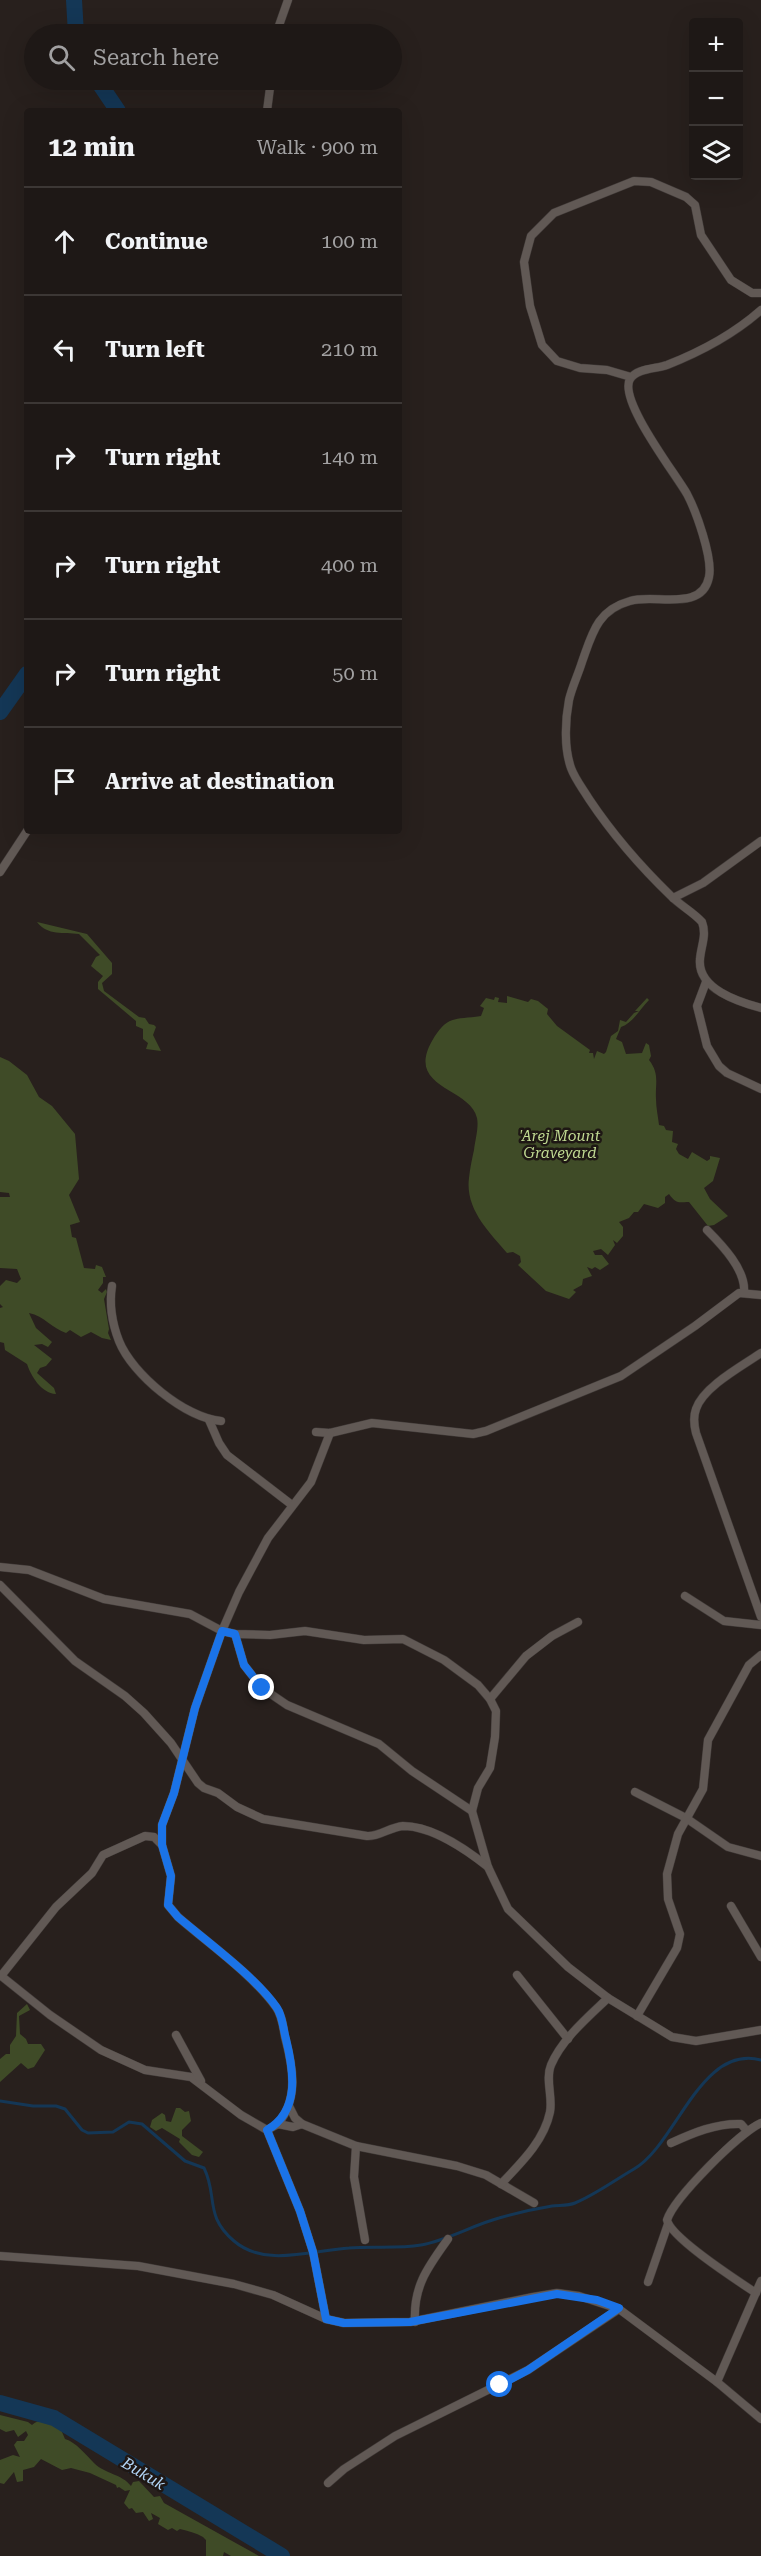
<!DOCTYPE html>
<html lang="en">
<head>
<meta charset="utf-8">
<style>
  body { margin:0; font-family:"Roboto Serif",serif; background:#26211f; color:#f1f3f6 }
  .controls { position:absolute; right:18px; top:18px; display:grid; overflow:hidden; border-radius:6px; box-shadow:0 6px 24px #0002 }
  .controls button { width:54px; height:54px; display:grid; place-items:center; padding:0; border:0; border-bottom:2px solid #3c3735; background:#1e1816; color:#f1f3f6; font:30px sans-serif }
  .stop { position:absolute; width:18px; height:18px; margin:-14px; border:4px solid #1a73e8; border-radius:50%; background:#fff }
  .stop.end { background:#1a73e8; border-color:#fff; box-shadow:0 2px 6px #0008 }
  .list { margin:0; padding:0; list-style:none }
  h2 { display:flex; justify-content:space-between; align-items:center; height:78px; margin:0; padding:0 24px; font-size:26px }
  h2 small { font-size:20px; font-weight:400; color:#a1a0a1 }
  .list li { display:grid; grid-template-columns:39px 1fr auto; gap:18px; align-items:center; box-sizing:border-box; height:108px; padding:0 24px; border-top:2px solid #3c3735 }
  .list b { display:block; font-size:22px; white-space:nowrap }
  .list em { font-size:20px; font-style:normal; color:#a1a0a1 }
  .icon { flex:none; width:33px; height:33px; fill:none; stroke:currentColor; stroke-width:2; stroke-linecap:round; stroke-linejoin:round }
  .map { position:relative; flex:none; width:761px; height:2556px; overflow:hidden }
  .search { position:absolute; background:#1e1816; box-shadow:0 6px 24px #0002; left:24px; top:24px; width:378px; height:66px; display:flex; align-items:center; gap:15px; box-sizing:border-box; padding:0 21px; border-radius:33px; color:#a1a0a1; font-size:22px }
  .panel { position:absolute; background:#1e1816; box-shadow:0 6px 24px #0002; left:24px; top:108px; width:378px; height:726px; border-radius:6px }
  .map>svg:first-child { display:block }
</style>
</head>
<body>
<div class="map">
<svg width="761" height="2556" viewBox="0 0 761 2556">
  <rect width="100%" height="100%" fill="#28201d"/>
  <g fill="#3f4b27">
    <path d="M37 922 87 934 112 963V974L102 983 104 991 139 1017 145 1018 149 1024 154 1025 156 1027 153 1035 161 1051 146 1049 148 1043 143 1039V1029L136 1026V1021L98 989V982L103 976 91 966 96 957 100 955 79 934C63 932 48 936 37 922Z"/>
    <path d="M507 996 528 1002 531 999 538 1001 548 1009 547 1014 557 1026 590 1050 589 1053H593L594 1059 597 1051 604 1054 606 1052 611 1036 618 1031 620 1020 626 1022 634 1013 639 1011H635L647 998 649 1000C640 1009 633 1023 621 1027L616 1039 622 1042 626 1054 642 1053 646 1043 649 1045 651 1056 649 1060C660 1074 655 1084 656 1099 656 1108 658 1116 659 1125L664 1126 666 1130 673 1131 672 1142 678 1144 676 1149 679 1154 688 1159 692 1152 707 1161 710 1159V1156L720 1158 713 1181 704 1188 710 1199 728 1216 714 1225 708 1226 689 1202C679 1202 677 1205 669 1194L665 1197V1203L658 1208 644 1204 638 1212H634L629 1218 619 1222 623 1227V1236L617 1243 613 1240 615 1245 608 1255 601 1249 593 1251 595 1255H602L609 1264 600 1270 595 1267 592 1269 587 1267 592 1276 583 1279 582 1285 573 1290 576 1292 569 1299 546 1291 518 1265 521 1262 520 1256 513 1252 507 1253C489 1232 465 1209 469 1178 470 1168 472 1159 474 1150 475 1141 479 1127 477 1118 470 1087 405 1089 432 1041 447 1015 454 1020 481 1016L484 1008 480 1006 486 998 494 1000 495 997 499 998 498 1002 507 1003Z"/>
    <path d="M0 1057 9 1061 27 1075 39 1097 52 1106 75 1134 79 1179 69 1195 80 1222 70 1225 72 1237 76 1238 84 1268 95 1269 96 1265 102 1267 106 1277H103V1283L98 1290 102 1293 106 1289 107 1292 104 1299 109 1329 108 1333 111 1340 102 1338 91 1332 81 1337 70 1330 66 1333C53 1329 44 1316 29 1313L36 1328 52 1342 48 1347 42 1344 34 1345 52 1359 46 1366 40 1368 37 1373 54 1388 56 1394C41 1393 31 1376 27 1364L5 1350 4 1343 0 1342V1308L3 1307 0 1304V1286L6 1280 17 1283 21 1279 17 1269 0 1268V1197H10L9 1193 0 1192Z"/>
    <path d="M27 2004 30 2010 19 2016 20 2034 26 2039 28 2044H41L45 2050 34 2067 28 2069 21 2063 0 2082V2059L6 2054H10V2045L16 2036 17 2013Z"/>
    <path d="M176 2108H180L185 2112 189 2111 191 2121 182 2130V2136L203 2152 199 2157 192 2155 179 2142 180 2139 162 2128 156 2131 150 2127 152 2120 162 2113 165 2115 166 2121 171 2122Z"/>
    <path d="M0 2415 28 2422 32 2425C38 2419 50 2418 56 2426L60 2425 63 2429 62 2432 65 2439C76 2442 86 2455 94 2463 105 2474 122 2474 131 2486L133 2482 139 2481 154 2497 160 2496 164 2503 259 2556H231L224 2552 223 2556H206V2540L203 2537C196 2533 188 2531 180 2529L177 2531 172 2528 168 2530 158 2524 160 2518 151 2513 153 2519 149 2521 143 2512 136 2513 132 2508 129 2509 124 2503 130 2490 125 2491 119 2487 117 2488 116 2485 90 2473 71 2468 62 2470 41 2459 34 2467 23 2470V2481L17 2482 14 2472 4 2484 0 2483V2460L13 2455 20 2457 14 2445 17 2441H24L28 2435 26 2431 18 2437 14 2430 6 2432 0 2429Z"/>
  </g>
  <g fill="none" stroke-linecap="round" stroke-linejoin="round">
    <path stroke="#143756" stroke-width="3" d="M0 2101 33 2106H56L65 2109 82 2130 88 2133 113 2132 129 2122 142 2124 185 2161 204 2168C218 2196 204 2216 234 2241 265 2268 313 2250 349 2248 372 2246 398 2249 421 2245 448 2240 473 2225 499 2218 516 2213 534 2209 552 2206 559 2205 568 2206 575 2203 595 2195 615 2180 634 2169 677 2144 700 2044 761 2060"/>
    <g stroke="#143756" stroke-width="16">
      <path d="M74 0 76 34"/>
      <path d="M97 80 118 111"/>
      <path d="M0 712 27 674"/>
      <path d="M0 2403 54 2418 282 2556"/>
    </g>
    <g stroke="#403a38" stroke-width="9">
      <g id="street">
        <path d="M276 34 288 0"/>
        <path d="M267 111 271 80"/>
        <path d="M761 310C735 333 700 352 667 365 656 369 637 368 630 379 618 400 675 473 687 494 696 511 713 558 709 577 702 613 654 593 630 601 597 610 592 634 582 662 578 675 572 687 569 700 565 721 564 748 571 768 575 779 583 789 589 799 613 835 640 866 671 896 681 906 693 912 702 922 707 935 701 946 700 959 697 989 739 1002 761 1008"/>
        <path d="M631 377 607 370 580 368 557 361 542 345 530 306 524 262 531 236 554 213 634 181 651 182 686 197 695 205 701 235 731 280 752 293H761"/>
        <path d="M0 872 27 831"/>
        <path d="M673 898 703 883 761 841"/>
        <path d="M706 982 697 1006 707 1046 719 1066 727 1073 761 1089"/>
        <path d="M707 1230C722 1245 746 1270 744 1292"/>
        <path d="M112 1286C109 1305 112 1323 119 1341 132 1374 185 1418 221 1421"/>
        <path d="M761 1353C742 1366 703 1387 696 1409 693 1417 694 1425 696 1433L761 1617"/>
        <path d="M209 1420 219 1443 227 1455 292 1505"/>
        <path d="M316 1432 330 1433 372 1423 473 1434 486 1431 621 1376 695 1326 739 1293 761 1295"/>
        <path d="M0 1567 29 1570 104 1599 190 1614 222 1631 235 1634 270 1635 305 1631 364 1640 403 1639 444 1660 478 1685 490 1699 496 1711 495 1737 490 1768 478 1788 472 1811 488 1867 508 1909 568 1967 608 1998 672 2037 696 2041 761 2030"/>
        <path d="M0 1585 75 1661 125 1696 144 1713 171 1743 198 1783 204 1788 218 1793 237 1807 263 1819 367 1836C379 1837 390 1827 403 1826 432 1826 467 1850 488 1867"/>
        <path d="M685 1596 724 1621 761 1625"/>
        <path d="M235 1634 244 1665 262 1688 287 1705 379 1744 412 1771 472 1811"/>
        <path d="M490 1699 526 1656 552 1636 578 1622"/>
        <path d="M635 1792 686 1818 728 1847 761 1856"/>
        <path d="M731 1906 761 1957"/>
        <path d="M0 1975 50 2015 101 2050 145 2070 191 2077 241 2115 267 2130 300 2211 313 2252 326 2319"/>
        <path d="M517 1975 568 2039"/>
        <path d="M1 1976 56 1907 92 1873 103 1855 145 1836 154 1837 162 1845"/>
        <path d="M637 2016 677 1948 680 1934 668 1899 667 1874 678 1834 703 1789 708 1740 749 1665 761 1655"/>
        <path d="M176 2035 201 2081"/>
        <path d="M289 2106 295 2118 302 2124"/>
        <path d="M278 2124C299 2098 293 2067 285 2037 283 2026 282 2015 276 2007 251 1973 209 1944 178 1917L168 1905 171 1876 162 1845V1825L174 1793 195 1708 222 1631 239 1592 268 1538 311 1482 330 1433"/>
        <path d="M267 2130 278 2124 293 2127 302 2124 356 2146 457 2166 486 2175 534 2203"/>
        <path d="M671 2143C693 2133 716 2123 741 2124L747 2131"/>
        <path d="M356 2146 354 2177 365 2240"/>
        <path d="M501 2184C521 2163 544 2141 550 2112 553 2097 545 2079 551 2065 562 2039 588 2017 608 1998"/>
        <path d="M0 2256 138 2266 234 2284 273 2295 326 2319 344 2323 410 2322 533 2297 557 2293 579 2296 619 2309 717 2382 761 2419"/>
        <path d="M648 2282 668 2224"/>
        <path d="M756 2293C738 2281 671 2238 667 2220 674 2198 739 2133 761 2123"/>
        <path d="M415 2322C413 2286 428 2267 448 2239"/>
        <path d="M717 2382 761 2281"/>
        <path d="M328 2483 344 2469 395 2436 528 2370 619 2309"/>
      </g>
    </g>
    <use href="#street" stroke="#615955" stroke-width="8"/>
  </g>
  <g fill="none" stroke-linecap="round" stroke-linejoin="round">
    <path stroke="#1a73e8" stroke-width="8" d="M262 1688 244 1665 235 1634 222 1631 195 1708 174 1793 162 1825V1845L171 1876 168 1905 178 1917C205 1940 258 1979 277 2008 283 2017 283 2029 286 2039 294 2072 300 2111 267 2130L300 2211 313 2252 326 2319 344 2323 410 2322 557 2294 597 2300 619 2308 528 2370 500 2385"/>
  </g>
  <g text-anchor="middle" stroke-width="5" stroke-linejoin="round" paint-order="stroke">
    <g font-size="15" font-style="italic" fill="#c1da92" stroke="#1e1714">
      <text x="560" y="1141">'Arej Mount<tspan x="560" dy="17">Graveyard</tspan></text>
    </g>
    <g font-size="16" font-style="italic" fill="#b2d5f6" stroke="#1e1714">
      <text transform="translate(144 2473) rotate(31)" y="6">Bukuk</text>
    </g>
  </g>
</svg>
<div class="controls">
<button>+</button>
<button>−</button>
<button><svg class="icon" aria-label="layers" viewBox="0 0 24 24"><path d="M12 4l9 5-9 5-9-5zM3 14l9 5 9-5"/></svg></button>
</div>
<div class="stop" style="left:500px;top:2385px"></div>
<div class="stop end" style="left:262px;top:1688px"></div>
<div class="search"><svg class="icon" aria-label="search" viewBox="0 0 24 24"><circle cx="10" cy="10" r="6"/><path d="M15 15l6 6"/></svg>Search here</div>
<section class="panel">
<h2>12 min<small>Walk · 900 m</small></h2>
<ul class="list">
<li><svg class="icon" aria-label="ahead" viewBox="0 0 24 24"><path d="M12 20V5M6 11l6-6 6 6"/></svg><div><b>Continue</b></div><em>100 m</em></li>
<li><svg class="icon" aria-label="left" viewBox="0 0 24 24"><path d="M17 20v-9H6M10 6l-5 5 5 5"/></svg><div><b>Turn left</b></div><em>210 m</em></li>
<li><svg class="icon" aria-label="right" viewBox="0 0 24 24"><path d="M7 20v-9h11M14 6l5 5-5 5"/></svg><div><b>Turn right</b></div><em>140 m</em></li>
<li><svg class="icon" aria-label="right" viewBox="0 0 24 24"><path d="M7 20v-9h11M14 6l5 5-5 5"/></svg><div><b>Turn right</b></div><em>400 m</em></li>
<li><svg class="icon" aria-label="right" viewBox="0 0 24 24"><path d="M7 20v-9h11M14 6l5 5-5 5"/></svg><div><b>Turn right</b></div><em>50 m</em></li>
<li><svg class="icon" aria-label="arrive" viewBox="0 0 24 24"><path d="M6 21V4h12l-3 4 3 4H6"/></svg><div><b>Arrive at destination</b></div></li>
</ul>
</section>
</div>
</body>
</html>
